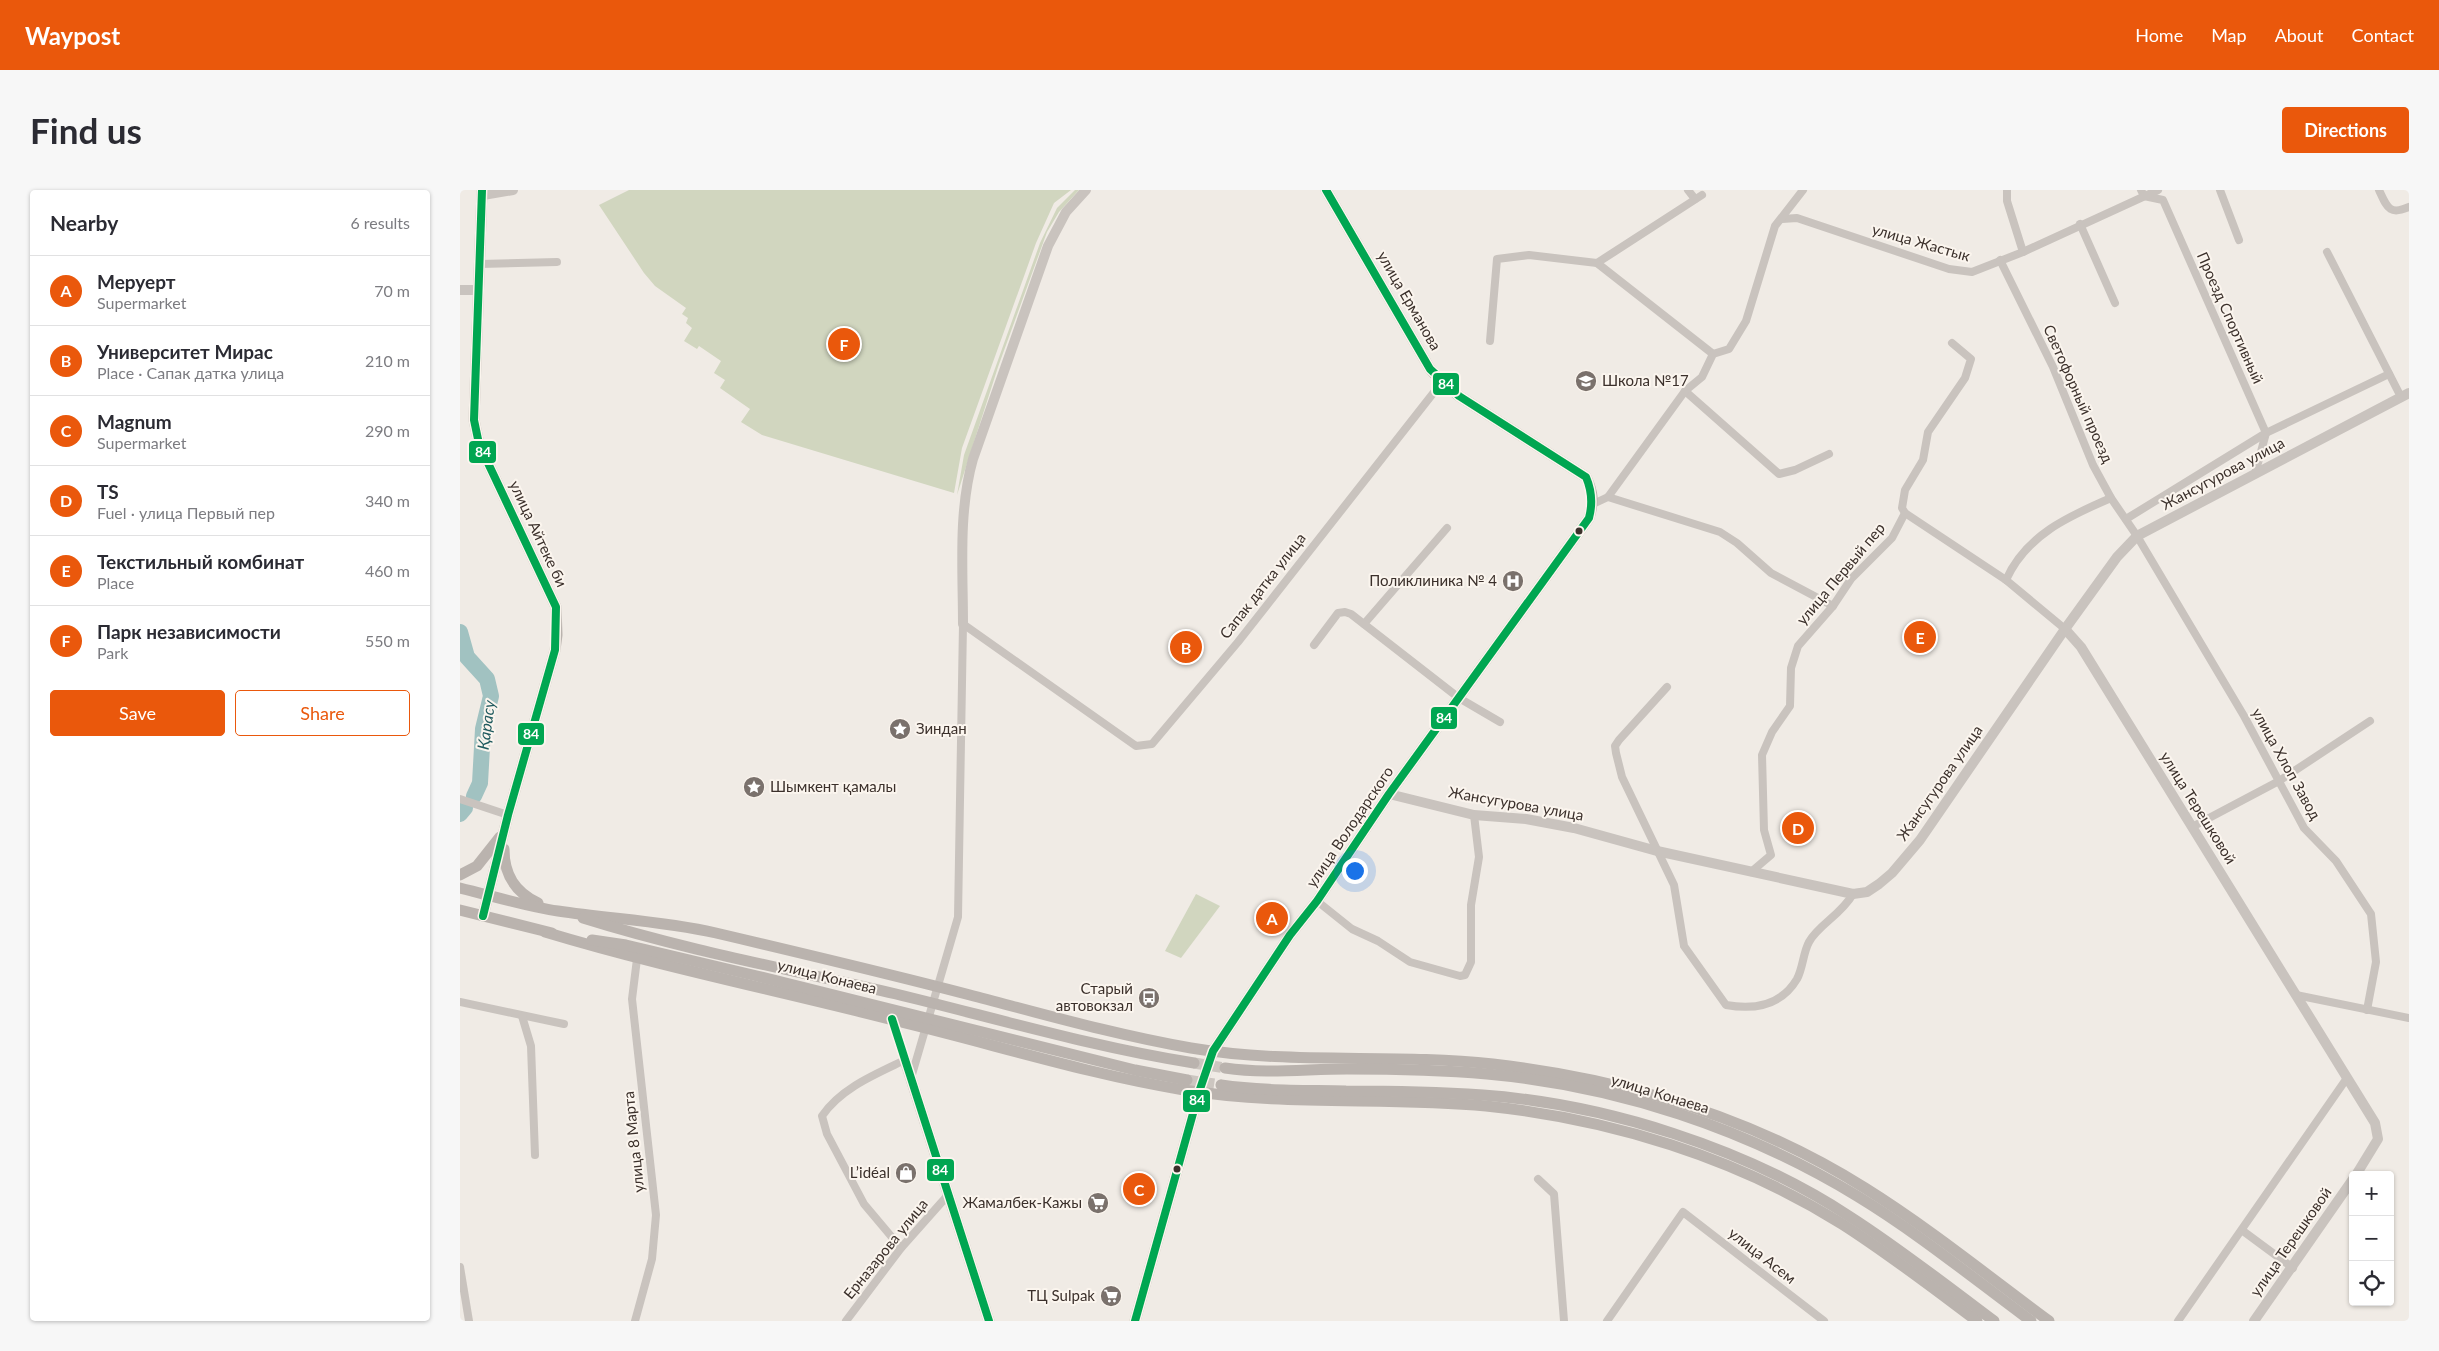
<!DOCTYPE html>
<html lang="en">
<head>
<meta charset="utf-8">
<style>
  body { margin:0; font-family:Lato,sans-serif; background:#f7f7f7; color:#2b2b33 }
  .controls { position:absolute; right:15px; bottom:15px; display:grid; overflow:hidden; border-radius:5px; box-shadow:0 1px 4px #0004 }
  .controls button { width:45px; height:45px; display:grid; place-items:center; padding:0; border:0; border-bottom:1px solid #e1e1e2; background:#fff; color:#2b2b33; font:25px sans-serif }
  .you { position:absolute; left:894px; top:680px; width:18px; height:18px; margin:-12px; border:4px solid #fff; border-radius:50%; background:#1a73e8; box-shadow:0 0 0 8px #1a73e833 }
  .badge { display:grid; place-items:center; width:32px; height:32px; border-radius:50%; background:#ea580c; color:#fff; font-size:16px; font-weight:700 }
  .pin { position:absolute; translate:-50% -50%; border:2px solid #fff; box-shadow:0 1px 5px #0006 }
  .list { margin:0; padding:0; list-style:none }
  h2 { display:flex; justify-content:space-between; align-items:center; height:65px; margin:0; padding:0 20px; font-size:21px }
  h2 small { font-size:16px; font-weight:400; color:#7c7c81 }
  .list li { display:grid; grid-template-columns:32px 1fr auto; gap:15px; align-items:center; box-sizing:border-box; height:70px; padding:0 20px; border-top:1px solid #e1e1e2 }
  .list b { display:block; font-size:19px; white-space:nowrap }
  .list p { margin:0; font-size:16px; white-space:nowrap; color:#7c7c81 }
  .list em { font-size:16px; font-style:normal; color:#7c7c81 }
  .actions { display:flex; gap:10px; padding:15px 20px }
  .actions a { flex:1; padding:11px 0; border:1px solid #ea580c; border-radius:5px; text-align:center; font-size:18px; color:#ea580c }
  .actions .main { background:#ea580c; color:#fff }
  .icon { flex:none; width:28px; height:28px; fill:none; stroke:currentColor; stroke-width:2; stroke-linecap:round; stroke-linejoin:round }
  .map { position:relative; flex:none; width:1949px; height:1131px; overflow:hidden; border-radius:5px }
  header { display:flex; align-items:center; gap:30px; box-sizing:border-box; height:70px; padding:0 25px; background:#ea580c; color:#fff }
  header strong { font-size:24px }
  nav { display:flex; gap:28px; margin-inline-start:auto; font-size:18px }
  .intro { display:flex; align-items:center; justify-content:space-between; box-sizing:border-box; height:120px; padding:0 30px }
  h1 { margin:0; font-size:35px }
  .button { padding:12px 22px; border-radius:5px; background:#ea580c; color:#fff; font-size:18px; font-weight:700 }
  main { display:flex; gap:30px; padding:0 30px }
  aside { flex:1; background:#fff; border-radius:5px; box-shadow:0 1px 4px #0004 }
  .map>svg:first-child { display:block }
</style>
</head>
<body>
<header>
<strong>Waypost</strong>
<nav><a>Home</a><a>Map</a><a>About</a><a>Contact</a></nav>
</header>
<div class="intro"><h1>Find us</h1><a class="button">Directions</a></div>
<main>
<aside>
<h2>Nearby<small>6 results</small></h2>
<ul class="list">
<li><span class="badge">A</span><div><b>Меруерт</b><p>Supermarket</p></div><em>70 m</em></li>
<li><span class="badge">B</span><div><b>Университет Мирас</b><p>Place · Сапак датка улица</p></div><em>210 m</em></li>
<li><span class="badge">C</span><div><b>Magnum</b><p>Supermarket</p></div><em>290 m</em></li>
<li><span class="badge">D</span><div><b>TS</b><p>Fuel · улица Первый пер</p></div><em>340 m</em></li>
<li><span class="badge">E</span><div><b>Текстильный комбинат</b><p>Place</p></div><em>460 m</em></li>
<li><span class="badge">F</span><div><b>Парк независимости</b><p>Park</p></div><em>550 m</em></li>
</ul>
<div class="actions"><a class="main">Save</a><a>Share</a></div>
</aside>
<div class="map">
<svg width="1949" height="1131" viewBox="0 0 1949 1131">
  <rect width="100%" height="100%" fill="#f0ebe5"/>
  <g fill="#d1d6bf">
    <path d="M169 0H611L594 13 576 53 502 258 494 303 302 245 281 232 290 219 260 198 265 190 254 183 261 171 239 156 237 159 224 151 232 138 226 133 228 128 222 124 226 118 195 96 184 83 139 15Z"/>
    <path d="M615 0H619L599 22 587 42 538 177 497 305 504 265 580 53 597 18Z"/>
    <path d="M736 704 760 716 721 768 705 761Z"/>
  </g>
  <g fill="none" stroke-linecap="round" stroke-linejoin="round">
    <g stroke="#a1c2c1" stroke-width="16">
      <path d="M0 442 7 467 27 489 31 506 23 539 20 593 14 606"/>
      <path d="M0 624 5 618"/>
    </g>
    <g stroke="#ccc6c0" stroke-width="11" stroke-dasharray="11 5.5" stroke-linecap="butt">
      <path d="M734 873 765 878"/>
      <path d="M727 890 761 895"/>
    </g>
    <g stroke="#c9c3be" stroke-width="8">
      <path d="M1228 0 1235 9"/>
      <path d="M1547 0V11L1563 62"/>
      <path d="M1681 0 1684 6 1703 10 1806 243 1795 284"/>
      <path d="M1760 0 1779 50"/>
      <path d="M1919 0C1927 17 1929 26 1949 17"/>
      <path d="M1322 29 1337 28 1489 79 1512 82 1563 62 1698 0"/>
      <path d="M1620 34 1655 113"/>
      <path d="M1867 62 1941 207"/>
      <path d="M1540 70 1593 177 1633 275 1651 308 1677 346 1784 526 1844 638 1876 671 1911 724 1916 772 1907 820"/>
      <path d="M1137 73 1242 5"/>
      <path d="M20 74 97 72"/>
      <path d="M1030 151 1037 69 1069 65 1137 73 1253 164"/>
      <path d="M1492 153 1511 169 1505 188 1468 242 1463 270 1445 300 1442 318 1445 323 1546 390 1605 439"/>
      <path d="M1225 201 1319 284 1335 280 1369 264"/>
      <path d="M1148 307 1260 342 1277 353 1311 383 1373 416"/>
      <path d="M1133 314 1148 307 1225 201 1242 187 1253 164 1269 159 1286 131 1315 36 1343 0"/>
      <path d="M1666 329 1806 243 1929 184"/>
      <path d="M1546 390C1566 345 1609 326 1651 308"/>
      <path d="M503 434 676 556 692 554 778 452 982 192"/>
      <path d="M904 434 987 338"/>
      <path d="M854 455 878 423 885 422 891 424 999 508 1040 532"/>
      <path d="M1207 497 1159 550 1155 556 1156 563 1162 587 1214 695 1224 756 1266 815C1294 820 1321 816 1337 789 1343 778 1343 763 1349 752 1358 735 1381 725 1393 704"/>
      <path d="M0 609 48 625"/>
      <path d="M1732 637 1819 591 1910 531"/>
      <path d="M1291 682 1311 665 1304 640 1302 565 1312 542 1330 516 1331 478 1338 456 1373 416 1391 389 1432 348 1445 323"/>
      <path d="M857 711 892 739 918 751 950 772 1000 786 1005 785 1011 772V715L1019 667 1014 625"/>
      <path d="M1836 805 1949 828"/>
      <path d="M0 812 104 834"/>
      <path d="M62 826 71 856 75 965"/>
      <path d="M432 829 445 870C416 884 381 898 362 926L367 944 404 1014 441 1058"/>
      <path d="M451 888 498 727 503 434"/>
      <path d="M1078 989 1094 1004 1104 1131"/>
      <path d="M1783 1041 1833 1078"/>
      <path d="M0 1077 9 1131"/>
      <path d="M175 1131 192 1069 196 1025 172 809 177 769"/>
      <path d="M386 1131 441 1058 488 1005"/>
      <path d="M1147 1131 1223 1022 1364 1131"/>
      <path d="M1718 1131 1887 888"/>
    </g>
    <g stroke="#c9c3be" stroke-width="10">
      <path d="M23 5 53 0"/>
      <path d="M0 100H19"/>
      <path d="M503 434C503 380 498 322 513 269L588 56 606 22 626 0"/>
      <path d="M1605 439 1621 457 1915 933 1918 949 1896 985"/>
      <path d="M929 604 1014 625 1066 629 1114 638 1197 661 1393 704 1407 702 1419 694 1432 683 1460 650 1605 439 1657 367 1677 346 1949 203"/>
      <path d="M1794 1131 1893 989"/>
    </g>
    <g stroke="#bab3ae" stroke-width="11">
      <path d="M22 0 14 230 19 254 96 417 97 445 95 460 48 625 23 726"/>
      <path d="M44 659C44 685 55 702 78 713"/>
      <path d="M0 685 17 676 40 647"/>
      <path d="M0 698C33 706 65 716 98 721 151 729 204 731 256 743 341 763 426 783 510 805 583 824 656 845 731 858 831 875 932 863 1033 874 1164 889 1292 927 1405 998 1469 1038 1528 1086 1589 1131"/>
      <path d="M0 720 92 743"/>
      <path d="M123 728C225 760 332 780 436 804 535 828 633 857 734 873"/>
      <path d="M85 742C201 777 320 801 437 831 533 854 627 884 724 900 824 916 925 907 1026 916 1151 929 1275 967 1382 1034 1429 1064 1473 1098 1517 1131"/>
      <path d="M132 750 166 755 297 786 675 880 727 890"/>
      <path d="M445 870 529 1131"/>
      <path d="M765 878C806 884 846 879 887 879 933 879 981 880 1027 884 1158 896 1285 938 1397 1006 1458 1043 1514 1089 1571 1131"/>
      <path d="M761 895C802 901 844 900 886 901 931 901 978 902 1023 905 1146 914 1285 958 1389 1026 1439 1058 1486 1095 1534 1131"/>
      <path d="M675 1131 739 902 753 861 830 745 857 711 929 604 1129 328C1134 311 1133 302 1126 287L999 206 982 192 970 179 866 0"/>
    </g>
    <g stroke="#fbf5ee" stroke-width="11">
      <g id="bus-1">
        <path d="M22 0 14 230 19 254 96 417 95 460 48 625 23 726"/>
        <path d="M432 829 529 1131"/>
        <path d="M675 1131 739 902 753 861 830 745 857 711 929 604 1129 328C1133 313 1132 301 1126 287L999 206 970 179 866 0"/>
      </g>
    </g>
    <use href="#bus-1" stroke="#00a651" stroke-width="8"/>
  </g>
  <defs>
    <g id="school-disc" transform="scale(1.125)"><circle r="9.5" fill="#7a716c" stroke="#fbf5ee"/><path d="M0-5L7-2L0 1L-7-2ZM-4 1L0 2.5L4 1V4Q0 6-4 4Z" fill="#fff"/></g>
    <g id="hospital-disc" transform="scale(1.125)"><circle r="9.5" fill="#7a716c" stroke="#fbf5ee"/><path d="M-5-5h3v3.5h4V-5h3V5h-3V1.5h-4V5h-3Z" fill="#fff"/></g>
    <g id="sight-disc" transform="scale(1.125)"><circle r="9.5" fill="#7a716c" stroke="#fbf5ee"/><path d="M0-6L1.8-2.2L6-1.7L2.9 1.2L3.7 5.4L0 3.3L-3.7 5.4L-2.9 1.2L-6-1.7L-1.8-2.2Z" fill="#fff"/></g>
    <g id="bus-disc" transform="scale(1.125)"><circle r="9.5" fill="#7a716c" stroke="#fbf5ee"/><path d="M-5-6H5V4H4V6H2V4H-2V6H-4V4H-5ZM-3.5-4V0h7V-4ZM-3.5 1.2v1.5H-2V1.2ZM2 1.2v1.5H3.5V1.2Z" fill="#fff"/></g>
    <g id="shop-disc" transform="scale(1.125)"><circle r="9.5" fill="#7a716c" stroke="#fbf5ee"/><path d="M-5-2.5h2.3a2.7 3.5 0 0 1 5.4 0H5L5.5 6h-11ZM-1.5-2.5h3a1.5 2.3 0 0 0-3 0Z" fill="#fff"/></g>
    <g id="supermarket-disc" transform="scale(1.125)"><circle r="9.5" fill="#7a716c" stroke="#fbf5ee"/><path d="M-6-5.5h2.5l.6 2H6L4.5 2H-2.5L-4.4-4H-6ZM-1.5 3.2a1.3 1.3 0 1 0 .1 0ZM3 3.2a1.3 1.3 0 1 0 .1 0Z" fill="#fff"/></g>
  </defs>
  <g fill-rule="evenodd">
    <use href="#school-disc" x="1126" y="191"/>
    <use href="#hospital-disc" x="1053" y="391"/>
    <use href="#sight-disc" x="440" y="539"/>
    <use href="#sight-disc" x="294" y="597"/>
    <use href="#bus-disc" x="689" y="808"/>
    <use href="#shop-disc" x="446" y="983"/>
    <use href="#supermarket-disc" x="638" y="1013"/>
    <use href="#supermarket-disc" x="651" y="1106"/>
  </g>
  <g fill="#3b302b" stroke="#fbf5ee" stroke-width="2">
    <circle cx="1119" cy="341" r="4.5"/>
    <circle cx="717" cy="979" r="4.5"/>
  </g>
  <g text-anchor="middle" stroke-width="4" stroke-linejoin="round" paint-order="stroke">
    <g font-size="15" fill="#3b302b" stroke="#fbf5ee">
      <text transform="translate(1461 53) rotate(16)" y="5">улица Жастык</text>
      <text transform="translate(949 111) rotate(60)" y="5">улица Ерманова</text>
      <text transform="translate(1770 128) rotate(66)" y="5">Проезд Спортивный</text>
      <text transform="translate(1618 204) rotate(66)" y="5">Светофорный проезд</text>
      <text transform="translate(1763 284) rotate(-28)" y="5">Жансугурова улица</text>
      <text transform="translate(78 344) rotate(65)" y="5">улица Айтеке би</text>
      <text transform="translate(1381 384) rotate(-50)" y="5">улица Первый пер</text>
      <text transform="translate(803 396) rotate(-52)" y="5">Сапак датка улица</text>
      <text transform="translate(1826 574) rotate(61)" y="5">улица Хлоп Завод</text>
      <text transform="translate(1480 593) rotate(-55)" y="5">Жансугурова улица</text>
      <text transform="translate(1056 614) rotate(10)" y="5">Жансугурова улица</text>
      <text transform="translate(1738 618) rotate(58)" y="5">улица Терешковой</text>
      <text transform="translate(890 637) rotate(-56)" y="5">улица Володарского</text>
      <text transform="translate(367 787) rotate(14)" y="5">улица Конаева</text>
      <text transform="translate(1200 904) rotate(17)" y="5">улица Конаева</text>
      <text transform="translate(174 952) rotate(-96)" y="5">улица 8 Марта</text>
      <text transform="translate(1831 1052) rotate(-55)" y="5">улица Терешковой</text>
      <text transform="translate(426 1059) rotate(-51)" y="5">Ерназарова улица</text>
      <text transform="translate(1302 1066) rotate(38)" y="5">улица Асем</text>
    </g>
    <g font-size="15" fill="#3b302b" stroke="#fbf5ee" text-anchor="end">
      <text x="1142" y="196" text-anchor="start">Школа №17</text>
      <text x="1037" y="396">Поликлиника № 4</text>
      <text x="456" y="544" text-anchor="start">Зиндан</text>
      <text x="310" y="602" text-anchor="start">Шымкент қамалы</text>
      <text x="673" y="804">Старый<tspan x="673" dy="17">автовокзал</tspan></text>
      <text x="430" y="988">L’idéal</text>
      <text x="622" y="1018">Жамалбек-Кажы</text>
      <text x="635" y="1111">ТЦ Sulpak</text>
    </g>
    <g font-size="16" font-style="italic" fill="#1f5a5e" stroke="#fbf5ee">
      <text transform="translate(26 535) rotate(-82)" y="6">Қарасу</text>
    </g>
  </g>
  <g stroke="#fbf5ee" stroke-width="2">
    <rect x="972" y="182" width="28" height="24" rx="5" fill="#00a651"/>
    <rect x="8" y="250" width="29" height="24" rx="5" fill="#00a651"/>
    <rect x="970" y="516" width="28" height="24" rx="5" fill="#00a651"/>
    <rect x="57" y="532" width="28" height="24" rx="5" fill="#00a651"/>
    <rect x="722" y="899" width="29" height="24" rx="5" fill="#00a651"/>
    <rect x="466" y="968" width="29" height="24" rx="5" fill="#00a651"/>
  </g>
  <g font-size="14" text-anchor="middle" font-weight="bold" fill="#fff">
    <text x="986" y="199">84</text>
    <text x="23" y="267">84</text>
    <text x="984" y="533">84</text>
    <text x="71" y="549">84</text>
    <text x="737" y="915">84</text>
    <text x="480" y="985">84</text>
  </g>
</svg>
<div class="controls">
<button>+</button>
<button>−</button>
<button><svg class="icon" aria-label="locate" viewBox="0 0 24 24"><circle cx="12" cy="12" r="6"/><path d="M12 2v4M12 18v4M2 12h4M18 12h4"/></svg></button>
</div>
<div class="you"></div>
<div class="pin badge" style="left:812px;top:728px">A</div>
<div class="pin badge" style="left:726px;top:457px">B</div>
<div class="pin badge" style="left:679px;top:999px">C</div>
<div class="pin badge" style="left:1338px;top:638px">D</div>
<div class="pin badge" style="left:1460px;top:447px">E</div>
<div class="pin badge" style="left:384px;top:154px">F</div>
</div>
</main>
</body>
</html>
